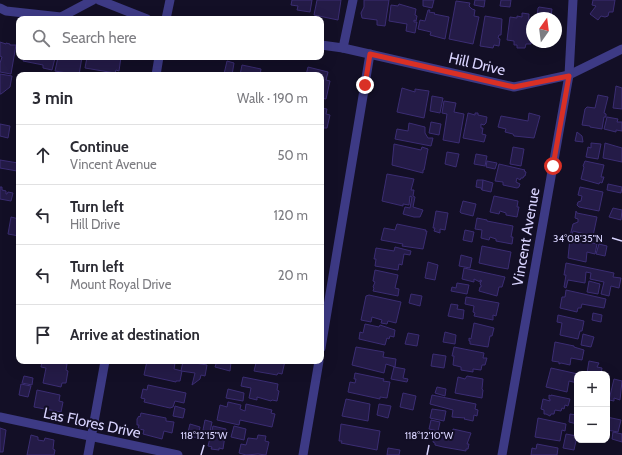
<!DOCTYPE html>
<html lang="en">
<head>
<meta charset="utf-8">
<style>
  body { margin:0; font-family:Cabin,sans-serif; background:#f7f7f7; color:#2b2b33 }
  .controls { position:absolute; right:12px; bottom:12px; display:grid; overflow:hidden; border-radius:8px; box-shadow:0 4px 16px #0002 }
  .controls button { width:36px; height:36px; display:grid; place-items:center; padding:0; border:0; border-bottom:1px solid #e1e1e2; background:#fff; color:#2b2b33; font:20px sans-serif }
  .compass { position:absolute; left:526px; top:12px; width:36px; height:36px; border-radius:50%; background:#fff; box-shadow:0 4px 16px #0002; rotate:14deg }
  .stop { position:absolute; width:12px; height:12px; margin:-9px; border:3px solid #d93025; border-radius:50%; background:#fff }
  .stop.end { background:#d93025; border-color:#fff; box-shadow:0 1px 4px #0008 }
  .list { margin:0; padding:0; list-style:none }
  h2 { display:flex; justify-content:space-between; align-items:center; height:52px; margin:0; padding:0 16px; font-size:17px }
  h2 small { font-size:13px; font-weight:400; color:#7c7c81 }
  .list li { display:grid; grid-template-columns:26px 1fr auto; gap:12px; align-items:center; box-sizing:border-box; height:60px; padding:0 16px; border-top:1px solid #e1e1e2 }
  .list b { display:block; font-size:15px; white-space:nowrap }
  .list p { margin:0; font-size:13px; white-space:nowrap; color:#7c7c81 }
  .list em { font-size:13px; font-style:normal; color:#7c7c81 }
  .icon { flex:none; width:22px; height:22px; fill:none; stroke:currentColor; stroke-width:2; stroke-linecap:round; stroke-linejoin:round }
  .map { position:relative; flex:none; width:622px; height:455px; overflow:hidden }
  .search { position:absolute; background:#fff; box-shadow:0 4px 16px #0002; left:16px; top:16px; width:308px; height:44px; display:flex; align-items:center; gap:10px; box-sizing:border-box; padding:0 14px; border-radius:8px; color:#7c7c81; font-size:15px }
  .panel { position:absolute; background:#fff; box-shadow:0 4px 16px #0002; left:16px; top:72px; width:308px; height:292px; border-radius:8px }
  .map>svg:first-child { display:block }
</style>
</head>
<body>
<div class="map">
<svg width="622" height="455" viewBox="0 0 622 455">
  <rect width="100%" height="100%" fill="#130f26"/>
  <g fill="#241b47" stroke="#3b2d73">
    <path d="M292 0H312L310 12 297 10 298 6 291 5Z"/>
    <path d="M317 0H341L338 20 314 15Z"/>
    <path d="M364 0H389L385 26 377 25V20L362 18 361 13 364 7Z"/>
    <path d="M423 0H434L432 8 423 6Z"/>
    <path d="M475 0H485L484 7 474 5Z"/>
    <path d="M501 0H511L510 7 500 6Z"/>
    <path d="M593 0H615L613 12H609L608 16 605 17 601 16 598 20 590 14 596 6 592 5Z"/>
    <path d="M456 1 470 3 469 6 472 9 475 10 474 16 479 17 473 44 449 39Z"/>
    <path d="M399 4 416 9 415 15 417 16 416 21 414 20V22H417L415 33 406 31 407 24 389 21 391 5 398 6Z"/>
    <path d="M539 7 552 9 551 16H555L554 18H537L538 8Z"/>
    <path d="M428 10H430L429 12 435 13 434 14 449 17 445 39 430 35 431 32 418 29 420 20 425 21Z"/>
    <path d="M522 13 529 14 528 36H532L531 44H526L525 48H517V45H514V41L507 40 510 17 517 18V16L522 17Z"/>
    <path d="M485 16 502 19 501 35H499L498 38 500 39 499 46 494 45 493 48 480 46Z"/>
    <path d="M0 42 6 44V43L10 44V45H16L11 74 0 72V63L2 57 0 56Z"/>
    <path d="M24 57 55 58 52 70 43 68V65L23 61Z"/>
    <path d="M58 57H82L79 75 55 71Z"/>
    <path d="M87 57H121L119 71 116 70 115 73 85 68Z"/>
    <path d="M227 61 234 63 232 75 224 74Z"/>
    <path d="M242 65 261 69 260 75H240Z"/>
    <path d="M308 67 328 72 326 80 330 81 326 99 321 98V75H306Z"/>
    <path d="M0 74 12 76 10 87 1 94H0Z"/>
    <path d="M616 86 622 88V109L613 108Z"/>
    <path d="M402 88 415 92V89L429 91 424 118 397 112Z"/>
    <path d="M598 95 608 97 604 113 606 114V117H604L602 129 590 127V126L582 125 585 109 587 107 595 108Z"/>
    <path d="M432 96 443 98 440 113 430 111Z"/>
    <path d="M444 101 456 103 454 112 464 114 459 143 443 140 447 114 442 113Z"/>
    <path d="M321 108 327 109 326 114 330 115 327 128H323L322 132H321Z"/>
    <path d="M468 113 475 115V113H478V115L487 117 486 123 484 125 481 124V128H483L482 134 486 135 484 142 463 138Z"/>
    <path d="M529 113 540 116 534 138 514 136 513 134 505 132 506 129 498 127 501 116 528 121Z"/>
    <path d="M607 117 618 119 617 122H622V131L616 130V132L604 129Z"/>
    <path d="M431 122 441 124 439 135 429 133Z"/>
    <path d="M409 123 425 127V133L428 138H433L431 146 395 139 397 129 408 131Z"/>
    <path d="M0 124 10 126 8 138 0 136Z"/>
    <path d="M577 132 582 136 583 142 575 141Z"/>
    <path d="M591 143 601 144 598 159 586 157 588 147 591 148Z"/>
    <path d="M605 143 622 148V162L603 158Z"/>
    <path d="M394 144 421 150 422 147 428 149 424 170H423V173L392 165Z"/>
    <path d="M513 147 524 149 521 166 510 164Z"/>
    <path d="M447 152 459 154 456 167 445 164Z"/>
    <path d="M476 154 487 156 485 166 474 164Z"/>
    <path d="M0 160 18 163 17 171 0 168Z"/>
    <path d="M487 161 497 163 495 169 486 167Z"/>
    <path d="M585 161 604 165 601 177H604L602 183 600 182 599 184 581 179 584 167 583 166Z"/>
    <path d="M499 164 525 170 524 171 526 172 525 176H524L523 178H521L520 180 517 178 516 182 520 184 519 187 517 188 503 185V182L495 181Z"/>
    <path d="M387 174 414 179 411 190H414L413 196 415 197 413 207 423 210 420 217H414L403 214 405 207 410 208 412 197 410 196 409 205 403 204V206L382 201Z"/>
    <path d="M477 180H483L482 190 481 188 476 187Z"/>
    <path d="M483 180 493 183 491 192 482 190Z"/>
    <path d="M608 184 622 187 621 193 607 190Z"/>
    <path d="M0 187H2V190L6 191V194H7L8 192 13 193 11 201 0 199Z"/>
    <path d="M580 187 603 192 599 211 579 207 577 205 578 202 581 201 582 196 578 195Z"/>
    <path d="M494 196 518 201 517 207H519L517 217 506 215V213L500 211 499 214 490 212Z"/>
    <path d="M463 201 476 204 473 216 461 213 460 212Z"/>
    <path d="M613 208 622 210 621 220 609 217Z"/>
    <path d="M436 211 448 213 445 230 440 229V233L434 231 435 228H433Z"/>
    <path d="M576 211 577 213 597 217 593 236 573 231 572 236H570L573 224 578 222V219L575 218Z"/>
    <path d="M11 217 19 219V236L8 234Z"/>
    <path d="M477 218 487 220V221L513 226 511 237H513L512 244 496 241V239L490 237 489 240 481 238 482 230 475 229Z"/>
    <path d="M397 224 426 230 425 231H427L423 249 402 246 403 244 381 240 384 228 395 230Z"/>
    <path d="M465 230 474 232 472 242 463 240Z"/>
    <path d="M570 238 597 244 595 254 587 252 586 262 568 258Z"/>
    <path d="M599 244 607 246 605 256 596 254Z"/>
    <path d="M482 246 511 252 508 269 497 267 479 263Z"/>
    <path d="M395 247 411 251 410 255 404 254 402 265 399 264 398 270 375 266 376 259H374L376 248 394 251Z"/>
    <path d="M461 255 472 258 470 268 459 266Z"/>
    <path d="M428 262 438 265 435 280 425 278Z"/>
    <path d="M566 263 614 273 613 277 621 278 619 288 611 286 609 296 601 294 604 282 590 279 591 273 586 272 585 283 568 280 566 288 564 287 566 275H564Z"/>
    <path d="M464 268 505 277 502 287H499L497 296 479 291 480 287H481V285L480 284 481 281H482L480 280V282L474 279V282L462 279Z"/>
    <path d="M375 270 398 275 395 288 399 289 398 296 373 291 374 288 373 287 375 282 373 281Z"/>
    <path d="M589 281 600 284 598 294 587 292Z"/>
    <path d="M457 283 469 285 467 294 451 291 452 287 456 288Z"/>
    <path d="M566 290 606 299 604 308 582 304 581 308H578L577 312 560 308 562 297H565Z"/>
    <path d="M411 294 422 296 420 306 409 303Z"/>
    <path d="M369 295 401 302 396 323 388 321 387 324 381 323 382 320 372 317 371 322 361 320 366 296Z"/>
    <path d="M466 297 499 303 496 316 493 315V320L474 316 475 313 473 312 474 306 465 304Z"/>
    <path d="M451 304 458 305 457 309 464 310 463 319 448 316Z"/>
    <path d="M593 313 602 315 601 322 592 320Z"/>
    <path d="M558 315 584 321 582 331H580L578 339 560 335 562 323 557 322Z"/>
    <path d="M474 323 494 328 492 336H490L488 347 470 344V341H469V338L471 339Z"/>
    <path d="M365 324 379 327 380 325 395 330 394 337 390 336 389 339 387 338 385 345 359 339 360 332 363 333Z"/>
    <path d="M445 332 456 335 455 344 443 342Z"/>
    <path d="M408 333 419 335 417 346 405 344Z"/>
    <path d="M583 334 594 337 591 347 581 345Z"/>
    <path d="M555 342 574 346V347L584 350 582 360 571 358 570 365 561 363 559 364V362L552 361Z"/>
    <path d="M356 347 384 352 383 357 396 359 395 367 386 364 384 373 352 365Z"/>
    <path d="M454 347 484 353 483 358H487L485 365H482L481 370 473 369V372L461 370V367L453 365 454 356H452Z"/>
    <path d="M433 354 446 356 444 368 431 366Z"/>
    <path d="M42 361H52L67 364 66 370 68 371 66 383H62L61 387 43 383 46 368 41 367Z"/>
    <path d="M147 361H166L175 363 174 369 182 371 180 381H176V382L144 375Z"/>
    <path d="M183 361 207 365 205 376 201 375 200 379 192 385 195 373 181 371Z"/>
    <path d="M217 361 231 362 230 371 215 367Z"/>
    <path d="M254 361H285L282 374 278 373 277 375 254 371 256 363H254Z"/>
    <path d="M589 361 599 363 597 367 602 368 601 374 587 373Z"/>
    <path d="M394 367 405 369 403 378 408 379 407 382 391 379Z"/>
    <path d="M551 368 578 374H577V383L569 381 567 392 546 387Z"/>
    <path d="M355 373 384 379 383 381 390 382 387 398 380 397V399L348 392 350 382 355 383 356 379H354Z"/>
    <path d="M24 376 33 378 32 385 22 383Z"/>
    <path d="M467 376 483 379 482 389 483 390 482 398 455 393 458 377 465 379Z"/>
    <path d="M243 377 278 384 277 390 279 391 277 401 272 400 271 401 257 397V400L249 398 251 388 241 386Z"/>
    <path d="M614 379 622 381 620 400 614 398V401L609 400Z"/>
    <path d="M21 384 31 386 28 397 19 395Z"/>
    <path d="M148 385 186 393 184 403 175 401 173 407 170 408 144 402 145 399 141 398 143 389 147 390Z"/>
    <path d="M437 387 446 389 445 396 435 393Z"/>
    <path d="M228 389 244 393 243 401 226 398Z"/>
    <path d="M37 390 60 395 59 401 63 402 61 412 34 407Z"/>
    <path d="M403 393 416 396 413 410 400 407Z"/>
    <path d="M432 395 476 404 475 409 478 410 477 416 474 415 473 421 464 419 465 418 452 417 453 410 430 404Z"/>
    <path d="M549 395 551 396V395L570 399 568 406 565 405 564 409 562 408 561 411 555 410 554 414H551L550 416 546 414H544V410L541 409 543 399 550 401V399H549Z"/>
    <path d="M346 399 370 404 368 421 342 416Z"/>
    <path d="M228 402 241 405 240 409 245 411 246 404 272 410 271 413 275 414 272 427 240 420 239 425 217 420 220 405 227 407Z"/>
    <path d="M379 404 391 406 388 418 377 415Z"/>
    <path d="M175 406 185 409 183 418 173 416Z"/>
    <path d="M432 409 446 411 444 421 430 418Z"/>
    <path d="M141 413 166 418V421L174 422 172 433 164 431 162 439 143 434 144 430 138 429 139 425H137V419L139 416 140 417Z"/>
    <path d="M570 414 577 415V424L569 422Z"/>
    <path d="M607 417 621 420 618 432 607 430Z"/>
    <path d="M538 418 566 424 565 431 562 430 560 441 535 437Z"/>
    <path d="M205 420 212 422 210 432 203 430Z"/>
    <path d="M431 420 440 422 438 431 429 429Z"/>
    <path d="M190 424 200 427 198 438 187 436Z"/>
    <path d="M341 424 380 431 377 450 341 443 342 441H339Z"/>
    <path d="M213 426 226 429 223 449 219 448V450L211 449 212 447 208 446Z"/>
    <path d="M234 426 246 429 244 440 231 437Z"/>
    <path d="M0 428 6 430 3 452H0Z"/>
    <path d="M453 429 471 433 467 444H469L468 449H466V451L443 447 435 445V443L433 442 434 437H436L437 434 449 436 450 431 453 432Z"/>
    <path d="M613 432 622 434V442L612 439Z"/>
    <path d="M566 434 577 436 574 450 563 448Z"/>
    <path d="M31 435 38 437V440L44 441 45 438 54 440 53 449 55 450 54 455H27Z"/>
    <path d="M258 435 266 436 265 441 269 442 266 455 258 454 246 455 239 453 241 444 246 445 248 438 257 439Z"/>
    <path d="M537 444 558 448 557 455H531L532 448 536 449Z"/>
    <path d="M388 448 400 450 399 455H387Z"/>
  </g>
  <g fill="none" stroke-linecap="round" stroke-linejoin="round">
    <g stroke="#3d3a85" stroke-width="9">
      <path d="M99 0 147 19"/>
      <path d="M0 8 6 11 61 17 93 0"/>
      <path d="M166 19 170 0"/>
      <path d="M321 45 343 48 514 87 569 75 622 49"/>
      <path d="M343 48 353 0"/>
      <path d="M156 75 159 57"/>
      <path d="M321 348 370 54"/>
      <path d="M0 417 178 455"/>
      <path d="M88 455 105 361"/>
      <path d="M303 455 319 361"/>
      <path d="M502 455 569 75 573 0"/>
    </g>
  </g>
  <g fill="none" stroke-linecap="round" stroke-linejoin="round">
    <path stroke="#d93025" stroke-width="5" d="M365 85 370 54 514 87 569 76 553 166"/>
  </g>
  <path fill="none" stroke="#d9d4ff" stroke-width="1.5" d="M612 238 622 241M201 455 204 445M427 455 429 445"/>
  <g text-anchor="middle" stroke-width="4" stroke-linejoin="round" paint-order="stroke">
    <g font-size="15" fill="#d9d4ff" stroke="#130f26">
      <text transform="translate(477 64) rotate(13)" y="5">Hill Drive</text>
      <text transform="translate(526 237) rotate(-80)" y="5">Vincent Avenue</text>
      <text transform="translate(92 423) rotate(12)" y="5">Las Flores Drive</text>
    </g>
  </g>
  <g font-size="10" text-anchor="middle" fill="#d9d4ff" stroke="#130f26" stroke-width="4" stroke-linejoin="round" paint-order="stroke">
    <text x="578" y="242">34°08'35"N</text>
    <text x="204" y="439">118°12'15"W</text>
    <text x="429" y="439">118°12'10"W</text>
  </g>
</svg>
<div class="controls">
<button>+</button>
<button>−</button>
</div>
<svg class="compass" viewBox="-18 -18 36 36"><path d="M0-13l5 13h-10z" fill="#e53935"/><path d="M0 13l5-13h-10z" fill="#7c7c81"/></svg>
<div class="stop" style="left:553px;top:166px"></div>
<div class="stop end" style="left:365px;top:85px"></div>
<div class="search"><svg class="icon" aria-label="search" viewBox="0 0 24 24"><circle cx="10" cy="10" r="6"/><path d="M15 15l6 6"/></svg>Search here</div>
<section class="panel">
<h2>3 min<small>Walk · 190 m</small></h2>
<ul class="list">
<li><svg class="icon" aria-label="ahead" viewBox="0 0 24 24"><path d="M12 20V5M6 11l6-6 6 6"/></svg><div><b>Continue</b><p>Vincent Avenue</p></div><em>50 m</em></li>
<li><svg class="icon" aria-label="left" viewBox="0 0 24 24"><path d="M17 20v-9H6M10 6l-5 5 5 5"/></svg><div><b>Turn left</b><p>Hill Drive</p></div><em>120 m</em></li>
<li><svg class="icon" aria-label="left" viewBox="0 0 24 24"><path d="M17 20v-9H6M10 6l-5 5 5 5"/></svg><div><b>Turn left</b><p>Mount Royal Drive</p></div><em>20 m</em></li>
<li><svg class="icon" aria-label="arrive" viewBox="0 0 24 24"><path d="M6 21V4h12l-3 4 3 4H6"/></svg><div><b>Arrive at destination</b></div></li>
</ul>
</section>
</div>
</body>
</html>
